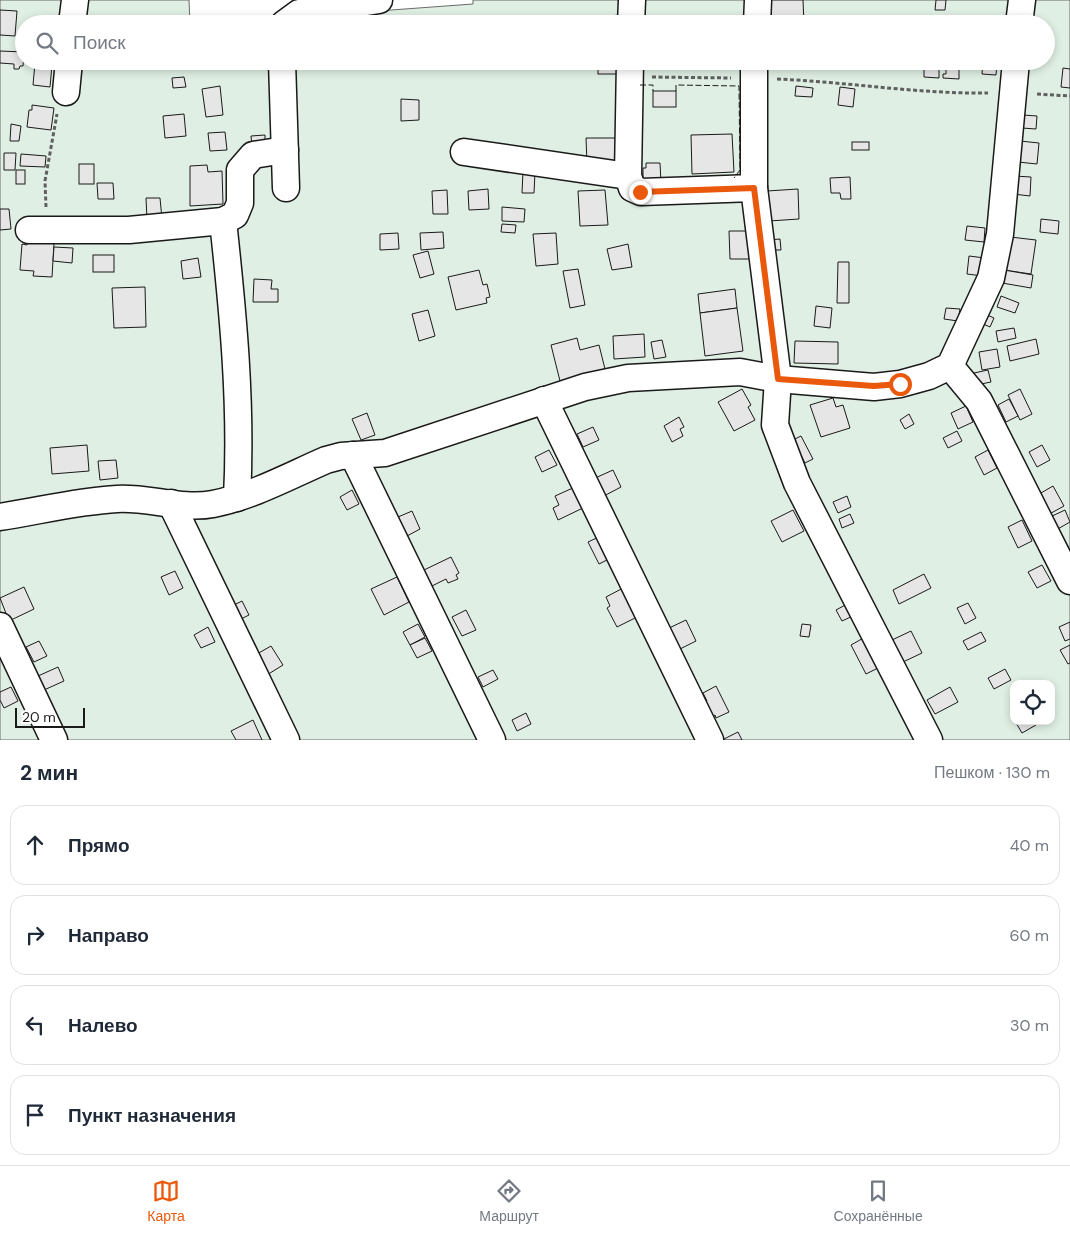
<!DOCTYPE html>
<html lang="ru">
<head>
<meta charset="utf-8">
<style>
  body { margin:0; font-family:"DM Sans",sans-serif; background:#f6f6f7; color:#1f2937 }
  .controls { position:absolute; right:15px; bottom:15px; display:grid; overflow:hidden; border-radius:10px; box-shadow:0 2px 8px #0003 }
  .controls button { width:45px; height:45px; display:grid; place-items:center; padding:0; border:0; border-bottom:1px solid #e0e1e3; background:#fff; color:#1f2937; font:25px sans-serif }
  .scale { position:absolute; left:15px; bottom:12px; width:70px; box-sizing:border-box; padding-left:5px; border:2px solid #1a1a1a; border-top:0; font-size:14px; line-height:18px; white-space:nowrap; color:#1a1a1a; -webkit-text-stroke:4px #fff; paint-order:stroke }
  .stop { position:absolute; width:15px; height:15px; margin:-11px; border:4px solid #ea580c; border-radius:50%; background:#fff }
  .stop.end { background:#ea580c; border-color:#fff; box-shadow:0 1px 5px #0008 }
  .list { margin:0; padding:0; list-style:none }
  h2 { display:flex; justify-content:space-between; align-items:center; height:65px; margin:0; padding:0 20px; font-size:21px }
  h2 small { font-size:16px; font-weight:400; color:#747a83 }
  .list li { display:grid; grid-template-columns:32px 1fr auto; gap:15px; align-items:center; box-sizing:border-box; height:80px; margin:0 10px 10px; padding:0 10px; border:1px solid #e0e1e3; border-radius:15px }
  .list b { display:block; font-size:19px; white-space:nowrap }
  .list em { font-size:16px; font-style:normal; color:#747a83 }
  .icon { flex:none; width:28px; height:28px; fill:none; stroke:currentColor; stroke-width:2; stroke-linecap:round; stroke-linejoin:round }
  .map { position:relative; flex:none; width:1070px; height:740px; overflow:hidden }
  .search { position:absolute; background:#fff; box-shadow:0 2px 8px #0003; left:15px; right:15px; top:15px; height:55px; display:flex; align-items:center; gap:12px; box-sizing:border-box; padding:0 18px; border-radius:28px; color:#747a83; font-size:19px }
  .sheet { height:425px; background:#fff }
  nav { display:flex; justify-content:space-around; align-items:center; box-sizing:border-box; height:70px; border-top:1px solid #e0e1e3; background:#fff; font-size:14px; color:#747a83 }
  nav a { display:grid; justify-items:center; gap:2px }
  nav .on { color:#ea580c }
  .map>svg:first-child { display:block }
</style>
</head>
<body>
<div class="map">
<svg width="1070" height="740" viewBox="0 0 1070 740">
  <rect width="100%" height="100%" fill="#fff"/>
  <path fill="#e0efe3" stroke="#6a6a6a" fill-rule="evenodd" d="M0 0H189L190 24H24V61H1046V24H200L473 4V0H1070V740H0ZM1014 684H1051V721H1014Z"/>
  <g fill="#e6e6e6" stroke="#1a1a1a">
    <path d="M771 0H803L804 24H771Z"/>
    <path d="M936 0H946L945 10H935Z"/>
    <path d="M0 10 17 11 15 36 0 35Z"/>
    <path d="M625 15 626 24H601V16Z"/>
    <path d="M0 51 24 52 23 66H20L19 69H14V64L0 63Z"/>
    <path d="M359 61H390V65L359 64Z"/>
    <rect x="598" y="61" width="20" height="13"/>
    <path d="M983 62 997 63 996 75 982 74Z"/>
    <path d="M35 63 52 65 50 87 33 85Z"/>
    <path d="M924 66 939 67V78L924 77Z"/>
    <path d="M946 66 959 67V79L943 78V74H946Z"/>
    <path d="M1063 68 1070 69V88L1061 87Z"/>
    <path d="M184 77 186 87 173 88 172 78Z"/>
    <path d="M220 86 223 115 206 117 202 89Z"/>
    <path d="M796 86 813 88 812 97 795 96Z"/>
    <path d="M840 87 855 89 853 107 838 105Z"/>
    <rect x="653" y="91" width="23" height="16"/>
    <path d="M401 99 419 100V120L401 121Z"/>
    <path d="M32 105 54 108 51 130 27 127 29 110H32Z"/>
    <path d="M184 114 186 136 165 138 163 116Z"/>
    <path d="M1023 115 1037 116 1036 129 1022 128Z"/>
    <path d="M11 124 21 126 19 141H10Z"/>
    <path d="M225 132 227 150 210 151 208 133Z"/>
    <path d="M732 134 734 172 692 174 691 135Z"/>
    <path d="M265 135V147H252L251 136Z"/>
    <path d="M586 138H622V162L587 163Z"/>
    <path d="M1020 141 1039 143 1037 164 1018 162Z"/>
    <rect x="852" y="142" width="17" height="8"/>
    <path d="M4 153H16L15 170H4Z"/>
    <path d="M21 154 46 156 45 167 20 166Z"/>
    <path d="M646 163H660L661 183H643V168H646Z"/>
    <rect x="79" y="164" width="15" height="20"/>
    <path d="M207 165 208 172 222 171 223 204 190 206V166Z"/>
    <rect x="16" y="170" width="9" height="14"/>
    <path d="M523 171 535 172 534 193H522Z"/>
    <path d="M1014 176 1031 177 1030 196 1013 194Z"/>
    <path d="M850 177 851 199H841L840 193H831L830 178Z"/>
    <path d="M97 183H113L114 199H98Z"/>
    <path d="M488 189 489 209 469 210 468 191Z"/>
    <path d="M798 189 799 219 769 221 767 191Z"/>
    <path d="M447 190 448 214H433L432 191Z"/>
    <path d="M605 190 608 225 580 226 578 191Z"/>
    <path d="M146 198H160L162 219 147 220Z"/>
    <path d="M502 207 525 209 524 222 502 221Z"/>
    <path d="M0 209H9L11 229 0 230Z"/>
    <path d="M1041 219 1059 221 1058 234 1040 232Z"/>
    <path d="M502 224 516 225 515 233 501 232Z"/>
    <path d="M967 226 985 228 984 242 965 240Z"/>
    <path d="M729 231H749L750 259H730Z"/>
    <path d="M443 232 444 248 421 250 420 233Z"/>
    <path d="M398 233 399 249 380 250V234Z"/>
    <path d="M556 233 558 264 536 266 533 234Z"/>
    <path d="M1010 237 1036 240 1031 274 1004 270Z"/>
    <path d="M780 239 781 250H769L768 240Z"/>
    <path d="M28 241 54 243 52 277 33 276 34 271 20 270 22 244 27 245Z"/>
    <path d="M628 244 632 267 612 270 607 249Z"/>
    <path d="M54 247 73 248 72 263 53 261Z"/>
    <path d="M428 251 434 274 420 278 413 255Z"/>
    <rect x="93" y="255" width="21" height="17"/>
    <path d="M969 256 985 258 983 276 967 274Z"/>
    <path d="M198 258 201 277 183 279 181 261Z"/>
    <path d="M838 262H849V303H837Z"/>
    <path d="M578 269 585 305 570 308 563 271Z"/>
    <path d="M479 270 483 285 487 284 490 297 486 298 487 303 456 310 448 277Z"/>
    <path d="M1004 270 1033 275 1031 288 1002 283Z"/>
    <path d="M254 279 272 280 271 289H278V302H253Z"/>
    <path d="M145 287 146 327 114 328 112 288Z"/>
    <path d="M735 289 737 308 700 313 698 294Z"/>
    <path d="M1001 296 1019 303 1015 313 997 307Z"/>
    <path d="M816 306 832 308 830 328 814 326Z"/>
    <path d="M737 308 743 351 705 356 700 313Z"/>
    <path d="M946 308 960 309 958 321 944 319Z"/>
    <path d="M428 310 435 336 419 341 412 314Z"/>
    <path d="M985 314 994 318 990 327 981 323Z"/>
    <path d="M1014 328 1016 338 998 342 996 331Z"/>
    <path d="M644 334 645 357 614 359 613 336Z"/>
    <path d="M577 338 580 350 599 345 605 369 560 381 551 345Z"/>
    <path d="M1036 339 1039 354 1010 361 1007 346Z"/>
    <path d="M662 340 666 357 654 359 651 342Z"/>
    <path d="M795 341 838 342V364L794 363Z"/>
    <path d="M997 349 1000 367 982 370 979 352Z"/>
    <path d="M988 370 991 382 976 385 974 373Z"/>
    <path d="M742 389 751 405 748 407 755 420 734 431 718 402Z"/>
    <path d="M1020 389 1032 414 1020 420 1008 395Z"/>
    <path d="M833 398 836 407 843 405 850 428 821 437 810 405Z"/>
    <path d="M1009 399 1018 416 1006 422 998 405Z"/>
    <path d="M966 406 973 422 958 429 951 413Z"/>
    <path d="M367 413 375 435 361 440 352 419Z"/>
    <path d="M909 414 914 424 905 429 900 420Z"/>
    <path d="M679 417 684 427 680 429 683 436 672 442 664 426Z"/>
    <path d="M593 427 599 440 583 447 577 434Z"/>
    <path d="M957 431 962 441 948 448 943 438Z"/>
    <path d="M801 436 813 459 805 463 793 440Z"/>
    <path d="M87 445 89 471 52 474 50 448Z"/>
    <path d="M1042 445 1050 460 1037 467 1029 452Z"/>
    <path d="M549 450 557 465 542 472 535 457Z"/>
    <path d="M988 450 997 468 984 475 975 457Z"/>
    <path d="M116 460 118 478 100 480 98 461Z"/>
    <path d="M613 470 621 487 602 497 593 479Z"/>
    <path d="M1053 486 1064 506 1044 517 1034 497Z"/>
    <path d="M575 487 585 507 558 520 553 508 559 505 555 496Z"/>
    <path d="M352 490 359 504 347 510 340 497Z"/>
    <path d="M847 496 851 507 838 513 833 502Z"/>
    <path d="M793 510 804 531 782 542 771 521Z"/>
    <path d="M1065 510 1070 522 1056 530 1050 517Z"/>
    <path d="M412 511 420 529 407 536 398 517Z"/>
    <path d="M850 514 854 523 842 528 839 519Z"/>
    <path d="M1022 520 1032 541 1018 548 1008 527Z"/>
    <path d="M601 536 611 558 599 564 588 542Z"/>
    <path d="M451 557 459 573 456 575 458 579 448 583 446 579 432 586 424 570Z"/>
    <path d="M1042 565 1051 581 1037 588 1028 572Z"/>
    <path d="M175 571 183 588 169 595 161 577Z"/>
    <path d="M924 574 931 588 899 604 893 590Z"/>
    <path d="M397 577 409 602 384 615 371 589Z"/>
    <path d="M24 587 34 609 9 621 0 598Z"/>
    <path d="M625 587 639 616 617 627 607 608 610 606 606 597Z"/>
    <path d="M242 601 249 615 235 622 228 608Z"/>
    <path d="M849 603 855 615 842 621 836 610Z"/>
    <path d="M968 603 976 618 965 624 957 608Z"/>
    <path d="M466 610 476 630 462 636 452 617Z"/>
    <path d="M686 620 696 641 678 650 667 629Z"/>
    <path d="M1070 622V639L1065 641 1059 627Z"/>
    <path d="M418 624 425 637 410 645 403 632Z"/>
    <path d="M802 624 811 625 809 637 800 636Z"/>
    <path d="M208 627 215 642 201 648 194 635Z"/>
    <path d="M911 631 922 653 903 662 892 640Z"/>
    <path d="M981 632 986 641 968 650 963 641Z"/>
    <path d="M867 636 882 666 866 674 851 645Z"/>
    <path d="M425 638 432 651 417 658 410 645Z"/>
    <path d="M39 641 47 656 34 662 26 647Z"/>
    <path d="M1070 645V663L1068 664 1060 650Z"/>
    <path d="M271 646 283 665 262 678 250 658Z"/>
    <path d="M58 667 64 681 44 690 38 676Z"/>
    <path d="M1005 669 1011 680 994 689 988 678Z"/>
    <path d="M493 670 498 679 483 687 478 677Z"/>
    <path d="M716 686 729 712 716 718 715 715 711 717 704 703 707 701 703 693Z"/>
    <path d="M11 687 18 701 4 708 0 700V692Z"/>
    <path d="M950 687 958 702 935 714 927 700Z"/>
    <path d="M526 713 531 724 517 731 512 720Z"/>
    <path d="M253 720 262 740H236L231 731Z"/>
    <path d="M1015 721H1034L1036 725 1022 733Z"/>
    <path d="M738 732 742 740H722Z"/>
  </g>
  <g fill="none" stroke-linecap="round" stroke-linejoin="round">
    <g stroke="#1a1a1a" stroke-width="29">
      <g id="minor">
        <path d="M72 24 75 0"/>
        <path d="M284 24 299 13 379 0"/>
        <path d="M631 24 632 0"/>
        <path d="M757 24 758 0"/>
        <path d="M1019 24 1022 0"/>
        <path d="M282 61 286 188"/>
        <path d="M754 61V188L778 379 775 425 797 483 929 740"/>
        <path d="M66 92 69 61"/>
        <path d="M464 152 628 176 632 188 641 192 754 188"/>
        <path d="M628 176 630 61"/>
        <path d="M223 221C233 313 242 405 237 498"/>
        <path d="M29 230H129L223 221 235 215 240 203V170L253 155 285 150"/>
        <path d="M950 366 979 401 1070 581"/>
        <path d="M544 400 710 740"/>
        <path d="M353 455 492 740"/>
        <path d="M171 503 286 740"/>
        <path d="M0 517C39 511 78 501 117 499 148 497 182 510 213 504 253 496 289 476 326 460L341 456 385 453 585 387 628 378 740 372 778 379 874 387 900 384 929 376 950 366 991 278 1000 234 1016 61"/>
        <path d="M0 626 54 740"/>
      </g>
    </g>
    <g stroke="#5f5f5f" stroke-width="3" stroke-dasharray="4 2.5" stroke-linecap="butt">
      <path d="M652 77 731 78"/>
      <path d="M777 79C848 82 918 94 988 93"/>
      <path d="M1037 94 1070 96"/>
      <path d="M46 207 45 181 57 114"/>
    </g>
    <use href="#minor" stroke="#fff" stroke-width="26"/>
    <g stroke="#1a1a1a" stroke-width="1" stroke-dasharray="6 2.5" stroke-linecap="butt">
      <path d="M640 85H653V91"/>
      <path d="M676 91V85L739 86 740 170 734 178"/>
    </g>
  </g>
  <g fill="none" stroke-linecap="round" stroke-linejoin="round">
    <path stroke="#ea580c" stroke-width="6" d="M640 192 754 188 778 379 874 386 900 384"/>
  </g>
</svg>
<div class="controls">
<button><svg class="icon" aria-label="locate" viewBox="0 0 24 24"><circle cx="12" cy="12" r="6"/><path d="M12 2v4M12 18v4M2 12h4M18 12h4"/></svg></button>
</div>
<div class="scale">20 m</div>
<div class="stop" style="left:900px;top:384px"></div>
<div class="stop end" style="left:640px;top:192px"></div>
<div class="search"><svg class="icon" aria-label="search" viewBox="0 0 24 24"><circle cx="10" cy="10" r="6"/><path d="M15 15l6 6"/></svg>Поиск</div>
</div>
<section class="sheet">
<h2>2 мин<small>Пешком · 130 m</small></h2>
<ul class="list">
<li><svg class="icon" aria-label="ahead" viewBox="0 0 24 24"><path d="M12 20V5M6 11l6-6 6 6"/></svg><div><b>Прямо</b></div><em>40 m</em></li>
<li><svg class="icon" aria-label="right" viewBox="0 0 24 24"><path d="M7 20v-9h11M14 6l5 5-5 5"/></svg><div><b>Направо</b></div><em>60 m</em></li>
<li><svg class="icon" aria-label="left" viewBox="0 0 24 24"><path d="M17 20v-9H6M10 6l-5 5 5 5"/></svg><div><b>Налево</b></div><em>30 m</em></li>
<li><svg class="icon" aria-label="arrive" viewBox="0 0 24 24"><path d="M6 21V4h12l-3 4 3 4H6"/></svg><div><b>Пункт назначения</b></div></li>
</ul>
</section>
<nav>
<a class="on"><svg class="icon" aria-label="map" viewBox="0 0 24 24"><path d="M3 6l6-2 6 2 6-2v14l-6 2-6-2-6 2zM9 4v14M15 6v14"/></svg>Карта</a>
<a><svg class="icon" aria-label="directions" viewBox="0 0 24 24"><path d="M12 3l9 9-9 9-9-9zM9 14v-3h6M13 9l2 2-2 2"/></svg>Маршрут</a>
<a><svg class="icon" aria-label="saved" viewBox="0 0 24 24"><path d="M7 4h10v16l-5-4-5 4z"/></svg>Сохранённые</a>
</nav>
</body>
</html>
